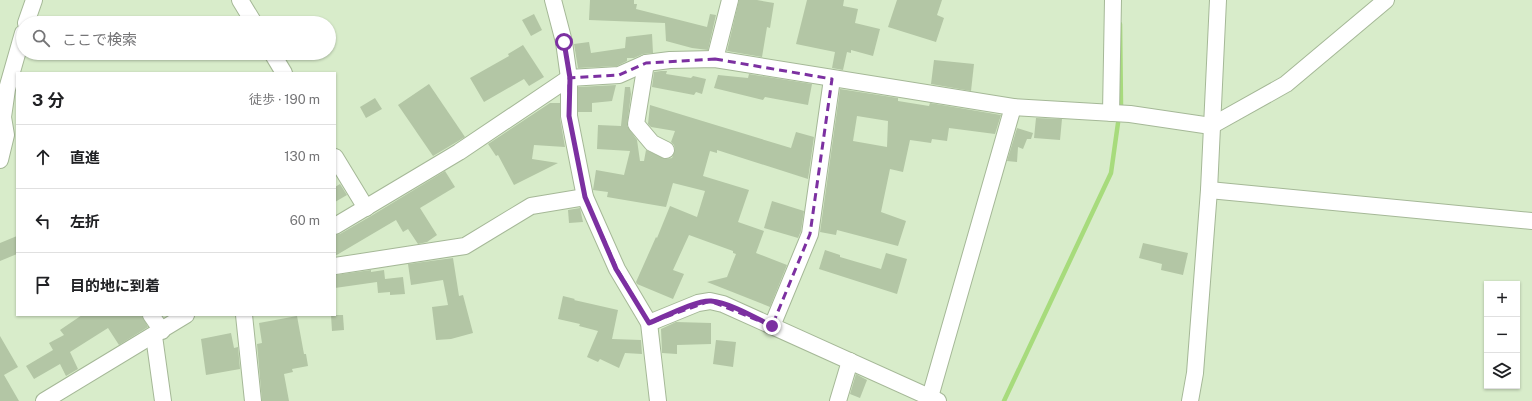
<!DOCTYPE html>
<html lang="ja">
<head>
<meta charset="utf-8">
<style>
  body { margin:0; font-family:"Public Sans","Noto Sans JP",sans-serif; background:#f2f2f2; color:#202124 }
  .controls { position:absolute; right:12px; bottom:12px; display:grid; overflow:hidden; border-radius:0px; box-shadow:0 1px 3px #0004 }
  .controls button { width:36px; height:36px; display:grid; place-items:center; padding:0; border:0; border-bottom:1px solid #e0e0e0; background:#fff; color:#202124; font:20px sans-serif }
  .stop { position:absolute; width:12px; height:12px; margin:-9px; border:3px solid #7c30a1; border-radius:50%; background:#fff }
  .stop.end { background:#7c30a1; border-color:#fff; box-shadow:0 1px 4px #0008 }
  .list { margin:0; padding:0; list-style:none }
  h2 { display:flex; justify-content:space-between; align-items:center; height:52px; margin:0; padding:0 16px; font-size:17px }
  h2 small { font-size:13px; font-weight:400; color:#757577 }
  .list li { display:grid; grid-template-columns:26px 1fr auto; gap:12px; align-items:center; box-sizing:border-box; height:64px; padding:0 16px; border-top:1px solid #e0e0e0 }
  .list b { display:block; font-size:15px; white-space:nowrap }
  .list em { font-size:13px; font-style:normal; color:#757577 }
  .icon { flex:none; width:22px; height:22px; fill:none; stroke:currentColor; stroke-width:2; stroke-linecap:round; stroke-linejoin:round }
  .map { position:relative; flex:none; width:1532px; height:401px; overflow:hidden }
  .search { position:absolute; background:#fff; box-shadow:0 1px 3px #0004; left:16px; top:16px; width:320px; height:44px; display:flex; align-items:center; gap:10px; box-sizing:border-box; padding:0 14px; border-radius:22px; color:#757577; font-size:15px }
  .panel { position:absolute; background:#fff; box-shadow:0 1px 3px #0004; left:16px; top:72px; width:320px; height:244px; border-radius:0px }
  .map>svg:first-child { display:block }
</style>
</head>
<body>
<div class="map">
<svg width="1532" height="401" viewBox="0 0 1532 401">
  <rect width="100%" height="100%" fill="#d8ecca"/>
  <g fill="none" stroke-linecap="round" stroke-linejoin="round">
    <g stroke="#a7db7c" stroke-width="4.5">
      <path d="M1120 24 1121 105"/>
      <path d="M1004 401 1111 173 1118 123"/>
    </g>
  </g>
  <g fill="#b3c6a5" fill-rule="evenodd">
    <path d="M590 0H634V4H637L636 9 707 27 710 14 716 15 708 50 692 48 666 41 665 23 589 20Z"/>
    <path d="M739 0H757L774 3 770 28 767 27 762 57 727 51Z"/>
    <path d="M807 0H844L843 6 858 9 855 23 880 29 873 56 851 50V53L847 52 843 70 832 68 835 52 796 44Z"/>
    <path d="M897 0H942L937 15 944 18 936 42 888 27Z"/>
    <path d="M534 14 542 30 531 36 522 20Z"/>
    <path d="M652 34 653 53 643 54 634 58H627V61L617 66 578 68 574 44 589 42 591 53 625 48 626 37Z"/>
    <path d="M523 45 544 77 529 86 524 79 484 102 470 78 509 56 508 54Z"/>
    <path d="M934 60 974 64 971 91 931 84Z"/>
    <path d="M661 71H667L666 74 691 78 693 76 706 79 702 94 696 92 694 95 652 87 654 72Z"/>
    <path d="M749 74 812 84 808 105 765 97 763 100 714 88 718 75 748 78Z"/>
    <path d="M429 84 465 137 433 156 398 105Z"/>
    <path d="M616 85 612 101 592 103V112H578V87Z"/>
    <path d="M625 87H630L631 94 627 126 637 140 640 161H644L646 150 666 159 672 158 675 150 674 145 671 142 675 131 651 127 648 124 650 105 791 148 796 132 814 137 808 179 717 150V153L710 151 703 176 749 190 738 222 764 231 756 253 787 265 770 307 707 282 727 277 736 254 733 253V251L689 235 673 270 684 274 673 299 637 284 636 282 656 237 657 238 670 206 697 217 705 191 673 183 666 207 607 197 608 192 593 190 596 170 624 175 630 151 597 149 598 125 621 126Z"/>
    <path d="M840 89 898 98V101L929 106 930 103 1001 115 995 134 949 128 947 141 932 139 931 143 910 140 903 172 890 169 881 212 906 221 898 246 837 230 836 235 820 232ZM857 116 888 121 887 147 853 141Z"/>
    <path d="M375 98 382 109 366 118 360 107Z"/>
    <path d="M550 103H560V118L565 147 534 145 532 159 558 163 514 185 498 155 496 156 488 144Z"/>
    <path d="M1036 118 1062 119 1060 140 1034 138Z"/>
    <path d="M1017 128 1033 133 1031 139H1027L1023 149 1018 147 1017 162 1007 161Z"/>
    <path d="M445 171 455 187 420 208 437 235 427 242 418 244 408 229 403 232 396 220 335 256V235L340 234 371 216Z"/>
    <path d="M340 184 347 195 335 202V187Z"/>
    <path d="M772 201 804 211 801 231 798 238 764 228Z"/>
    <path d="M580 208 583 222 569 223 568 210Z"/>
    <path d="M17 236V254L0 261V243Z"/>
    <path d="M1143 243 1188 253 1183 275 1161 270 1162 264 1139 258Z"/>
    <path d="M825 250 840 255V257L881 269 886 253 907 259 897 294 819 269Z"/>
    <path d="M453 258 459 296 463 295 473 333 451 339 436 340 432 307 448 305 443 280 411 285 408 264Z"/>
    <path d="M371 270V272L384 270 385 279 403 277 405 294 390 295V292L378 293 377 282 335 288V275Z"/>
    <path d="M563 296 575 299 574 300 618 310 612 339 641 340 642 354 625 353 619 368 600 359 598 362 587 357 598 331 579 326 580 324 558 319Z"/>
    <path d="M82 315H142L148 327 119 345 108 328 70 352 78 369 66 376 60 364 34 379 26 366 53 350 49 343 64 335 60 330Z"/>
    <path d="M331 315H343L344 330 332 331Z"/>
    <path d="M297 316 304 354H306L308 366 292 369 293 372 284 374 289 401H262L257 344 262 343 259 323Z"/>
    <path d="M676 322 711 323V344L677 345V354L662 353 661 329Z"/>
    <path d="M231 333 234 348 238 347 240 369 206 375 201 339Z"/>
    <path d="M0 336 18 367 4 375 19 401H0Z"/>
    <path d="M716 340 736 342 733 367 713 364Z"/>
    <path d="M856 374 867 380 860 398 850 394Z"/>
  </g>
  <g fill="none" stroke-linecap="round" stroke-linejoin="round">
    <g stroke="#a5b897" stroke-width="18">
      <g id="minor">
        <path d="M240 0 254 23"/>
        <path d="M553 0 564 42 569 78V116L585 197 617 269 649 323 658 401"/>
        <path d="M26 23 34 0"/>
        <path d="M272 53 284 73"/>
        <path d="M715 59 730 0"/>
        <path d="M646 63 636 124 652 143 666 150"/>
        <path d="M1111 113 1113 0"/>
        <path d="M335 157 366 208"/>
        <path d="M0 160 6 135 3 117 7 89 23 33"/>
        <path d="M1209 190 1532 221"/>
        <path d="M335 226 459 152 569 78 619 75 646 63 670 60 715 59 1013 107 1130 114 1211 126 1286 84 1386 0"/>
        <path d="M335 266 465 246 531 206 585 197"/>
        <path d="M151 315 162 331"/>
        <path d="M244 315 253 401"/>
        <path d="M649 323 698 303 710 301 723 304 938 401"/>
        <path d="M772 326 810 234 832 79"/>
        <path d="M154 336 163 401"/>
        <path d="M930 397 1013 107"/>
        <path d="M44 401 186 315"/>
        <path d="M838 401 850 361"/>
        <path d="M1190 401 1195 373 1209 190 1218 0"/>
      </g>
    </g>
    <use href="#minor" stroke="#fff" stroke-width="16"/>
  </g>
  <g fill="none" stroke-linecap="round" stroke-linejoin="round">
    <path stroke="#7c30a1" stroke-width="5" d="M564 42 570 78 569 116 585 197 616 269 649 323C664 317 696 300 711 301 728 302 756 318 772 326"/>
  </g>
  <path fill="none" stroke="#7c30a1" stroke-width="3" stroke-dasharray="8 5" stroke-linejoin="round" d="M715 59 832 79 810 234 772 326 710 301 649 323 617 269 585 197 569 116V78L619 75 646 63Z"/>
</svg>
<div class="controls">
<button>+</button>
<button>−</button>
<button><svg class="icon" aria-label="layers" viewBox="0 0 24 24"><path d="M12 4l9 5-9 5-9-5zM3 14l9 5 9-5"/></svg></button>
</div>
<div class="stop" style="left:564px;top:42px"></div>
<div class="stop end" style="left:772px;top:326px"></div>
<div class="search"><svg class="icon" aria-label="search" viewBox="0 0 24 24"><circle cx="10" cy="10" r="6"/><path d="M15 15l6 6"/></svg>ここで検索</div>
<section class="panel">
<h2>3 分<small>徒歩 · 190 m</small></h2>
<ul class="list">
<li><svg class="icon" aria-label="ahead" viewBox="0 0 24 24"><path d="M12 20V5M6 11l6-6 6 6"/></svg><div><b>直進</b></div><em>130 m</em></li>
<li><svg class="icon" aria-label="left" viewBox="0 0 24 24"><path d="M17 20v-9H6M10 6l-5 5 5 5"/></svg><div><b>左折</b></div><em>60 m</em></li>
<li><svg class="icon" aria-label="arrive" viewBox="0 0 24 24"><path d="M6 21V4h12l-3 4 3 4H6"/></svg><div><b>目的地に到着</b></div></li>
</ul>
</section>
</div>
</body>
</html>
